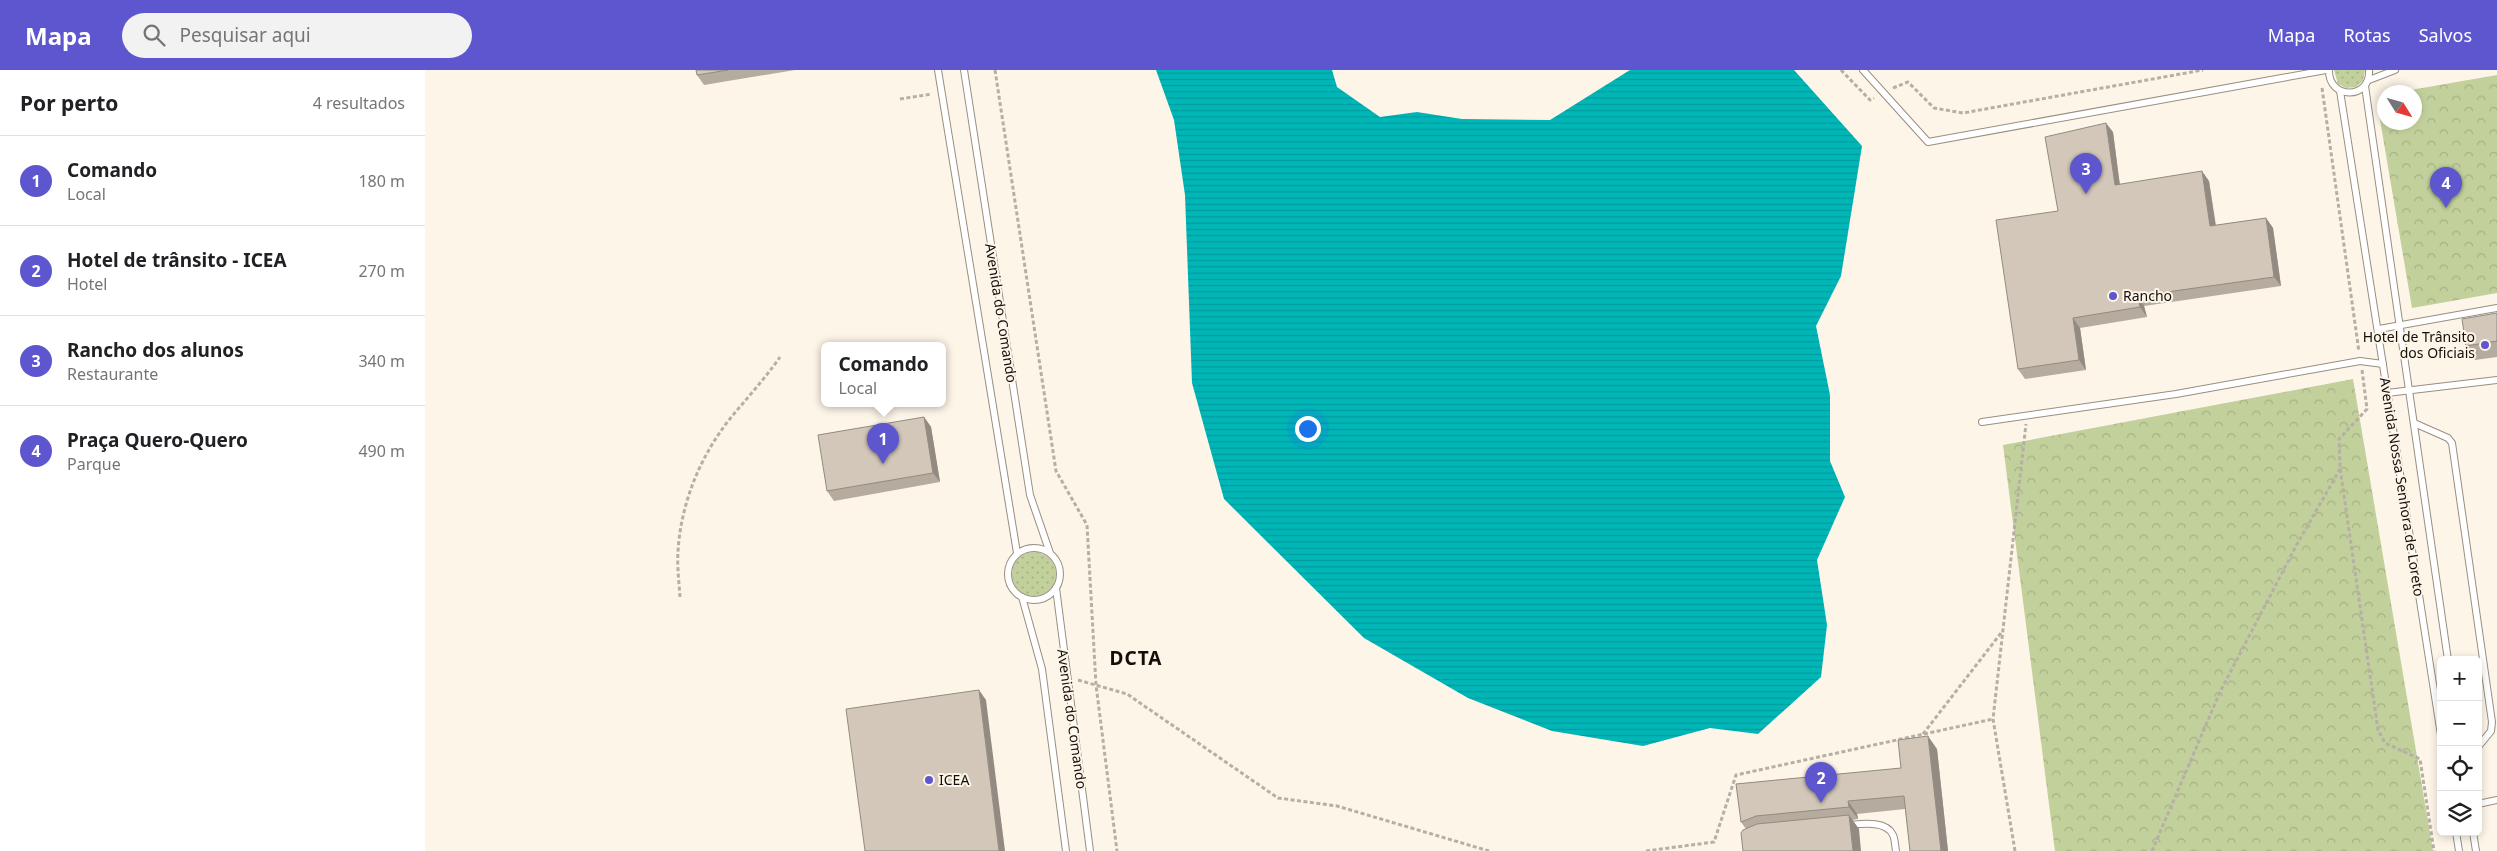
<!DOCTYPE html>
<html lang="pt">
<head>
<meta charset="utf-8">
<style>
  body { margin:0; font-family:"Noto Sans",sans-serif; background:#f2f2f2; color:#202124 }
  .controls { position:absolute; right:15px; bottom:15px; display:grid; overflow:hidden; border-radius:8px; box-shadow:0 2px 8px #0003 }
  .controls button { width:45px; height:45px; display:grid; place-items:center; padding:0; border:0; border-bottom:1px solid #e0e0e0; background:#fff; color:#202124; font:25px sans-serif }
  .compass { position:absolute; left:1952px; top:15px; width:45px; height:45px; border-radius:50%; background:#fff; box-shadow:0 2px 8px #0003; rotate:127deg }
  .you { position:absolute; left:882px; top:358px; width:18px; height:18px; margin:-12px; border:4px solid #fff; border-radius:50%; background:#1a73e8; box-shadow:0 0 0 8px #1a73e833 }
  .badge { display:grid; place-items:center; width:32px; height:32px; border-radius:50%; background:#5e56ce; color:#fff; font-size:16px; font-weight:700 }
  .pin { position:absolute; translate:-50% -41px; filter:drop-shadow(0 1px 2px #0008) }
  .pin::after { content:''; position:absolute; top:26px; width:18px; height:15px; background:inherit; clip-path:polygon(0 0,100% 0,50% 100%) }
  .popup { position:absolute; left:396px; top:272px; width:125px; height:65px; box-sizing:border-box; display:grid; place-content:center; border-radius:8px; background:#fff; filter:drop-shadow(0 1px 4px #0005); font-size:16px; white-space:nowrap; color:#757577 }
  .popup b { font-size:19px; color:#202124 }
  .popup::after { content:''; position:absolute; left:50%; top:100%; margin-left:-10px; border:10px solid transparent; border-top-color:#fff }
  .list { margin:0; padding:0; list-style:none }
  h2 { display:flex; justify-content:space-between; align-items:center; height:65px; margin:0; padding:0 20px; font-size:21px }
  h2 small { font-size:16px; font-weight:400; color:#757577 }
  .list li { display:grid; grid-template-columns:32px 1fr auto; gap:15px; align-items:center; box-sizing:border-box; height:90px; padding:0 20px; border-top:1px solid #e0e0e0 }
  .list b { display:block; font-size:19px; white-space:nowrap }
  .list p { margin:0; font-size:16px; white-space:nowrap; color:#757577 }
  .list em { font-size:16px; font-style:normal; color:#757577 }
  .icon { flex:none; width:28px; height:28px; fill:none; stroke:currentColor; stroke-width:2; stroke-linecap:round; stroke-linejoin:round }
  .map { position:relative; flex:none; width:2072px; height:781px; overflow:hidden }
  header { display:flex; align-items:center; gap:30px; box-sizing:border-box; height:70px; padding:0 25px; background:#5e56ce; color:#fff }
  header strong { font-size:24px }
  nav { display:flex; gap:28px; margin-inline-start:auto; font-size:18px }
  .search { width:350px; height:45px; background:#f2f2f2; display:flex; align-items:center; gap:12px; box-sizing:border-box; padding:0 18px; border-radius:28px; color:#757577; font-size:19px }
  main { display:flex }
  aside { flex:1; background:#fff }
  .map>svg:first-child { display:block }
</style>
</head>
<body>
<header>
<strong>Mapa</strong>
<div class="search"><svg class="icon" aria-label="search" viewBox="0 0 24 24"><circle cx="10" cy="10" r="6"/><path d="M15 15l6 6"/></svg>Pesquisar aqui</div>
<nav><a>Mapa</a><a>Rotas</a><a>Salvos</a></nav>
</header>
<main>
<aside>
<h2>Por perto<small>4 resultados</small></h2>
<ul class="list">
<li><span class="badge">1</span><div><b>Comando</b><p>Local</p></div><em>180 m</em></li>
<li><span class="badge">2</span><div><b>Hotel de trânsito - ICEA</b><p>Hotel</p></div><em>270 m</em></li>
<li><span class="badge">3</span><div><b>Rancho dos alunos</b><p>Restaurante</p></div><em>340 m</em></li>
<li><span class="badge">4</span><div><b>Praça Quero-Quero</b><p>Parque</p></div><em>490 m</em></li>
</ul>
</aside>
<div class="map">
<svg width="2072" height="781" viewBox="0 0 2072 781">
  <defs>
    <pattern id="grass-dots" width="8" height="8" patternUnits="userSpaceOnUse" patternTransform="scale(1.25)"><rect width="8" height="8" fill="#c2d09c"/><path d="M2 2h.1M6 6h.1" fill="none" stroke="#a6b185" stroke-width="1.8" stroke-linecap="round"/></pattern>
    <pattern id="park-crowns" width="20" height="18" patternUnits="userSpaceOnUse" patternTransform="scale(1.25)"><rect width="20" height="18" fill="#c2d09c"/><path d="M2 6a3 3 0 1 1 6 0M12 15a3 3 0 1 1 6 0" fill="none" stroke="#a6b185"/></pattern>
    <pattern id="water-rules" width="6" height="5" patternUnits="userSpaceOnUse" patternTransform="scale(1.25)"><rect width="6" height="5" fill="#00b6b7"/><path d="M0 2.5h6" fill="none" stroke="#019b9c"/></pattern>
  </defs>
  <rect width="100%" height="100%" fill="#fef5e9"/>
  <g fill="url(#grass-dots)">
    <path d="M1909 0H1940L1938 11 1931 17 1921 18 1913 14Z"/>
    <circle cx="609" cy="504" r="22"/>
  </g>
  <g fill="url(#park-crowns)">
    <path d="M2072 5V223L1987 238 1953 38 1959 26 1960 52H1990V22H1974Z"/>
    <path d="M1928 309 2008 781H1630L1578 375Z"/>
  </g>
  <path fill="url(#water-rules)" d="M731 0H907L912 17 955 47 992 42 1037 49 1125 50 1205 0H1369L1437 76 1416 206 1391 256 1405 325V391L1420 427 1392 490 1402 555 1396 607 1333 664 1285 658 1218 676 1127 661 1043 628 939 568 799 429 767 313 760 125 749 50Z"/>
  <g fill="none" stroke-linecap="round" stroke-linejoin="round">
    <g stroke="#988e80" stroke-width="8">
      <g id="service">
        <path d="M513 0 592 483"/>
        <path d="M539 0 605 425 625 483"/>
        <path d="M1438 0 1503 72 1901 0"/>
        <path d="M1904 0C1903 30 1946 30 1944 0"/>
        <path d="M1944 10 1970 0"/>
        <path d="M1940 16 2023 590"/>
        <path d="M1915 21 2016 665"/>
        <path d="M1954 259 2072 238"/>
        <path d="M1962 323 2072 310"/>
        <path d="M1557 352 1751 324 1935 291 1958 294"/>
        <path d="M1989 353 2023 368 2027 373 2067 652 2066 661 2053 677"/>
        <circle cx="609" cy="504" r="26"/>
        <path d="M631 518 665 781"/>
        <path d="M597 527 617 599 641 781"/>
        <path d="M2053 734 2072 730"/>
        <path d="M1423 755C1436 754 1461 750 1468 765 1470 769 1470 776 1471 781"/>
        <path d="M2031 762 2034 781"/>
        <path d="M2048 762 2051 781"/>
      </g>
    </g>
    <g stroke="#b6afa5" stroke-width="3" stroke-dasharray="4 2.5" stroke-linecap="butt">
      <path d="M570 0 631 401 662 455 671 615 692 781"/>
      <path d="M1416 0 1445 30 1449 28"/>
      <path d="M1468 18 1483 12 1509 38 1538 43 1778 0"/>
      <path d="M1897 18 1934 282"/>
      <path d="M475 29 507 24"/>
      <path d="M1937 300 1942 339 1914 369 1915 398 1953 660 1960 673 1995 689 2009 781"/>
      <path d="M255 527C254 512 252 496 253 481 256 433 275 387 304 350 321 329 339 310 355 287"/>
      <path d="M653 610 702 624 853 728 912 736 1064 781"/>
      <path d="M1498 664 1576 563"/>
      <path d="M1221 781 1289 772 1311 705 1568 649"/>
      <path d="M1590 781 1568 649 1601 354"/>
      <path d="M1727 781 1795 622 1871 476 1915 399"/>
    </g>
    <use href="#service" stroke="#fff" stroke-width="6"/>
  </g>
  <g fill="#b5ab9f">
    <path d="M271 0H370L279 15 272 5Z"/>
    <path d="M1688 62 1695 115 1784 111 1791 155 1841 148 1848 158 1856 216 1719 236 1722 247 1655 258 1661 300 1600 309 1593 299 1633 141Z"/>
    <path d="M2072 243V287L2050 290 2041 276Z"/>
    <path d="M499 347 506 357 515 412 409 431 402 421Z"/>
    <path d="M1512 679 1523 781H1485L1480 739 1432 744 1433 749 1427 750 1434 759H1321L1316 752 1311 714 1476 698Z"/>
  </g>
  <g fill="#938b82">
    <path d="M1681 53 1688 62 1696 125 1690 115Z"/>
    <path d="M1777 101 1784 111 1792 166 1785 156Z"/>
    <path d="M1841 148 1848 158 1856 216 1849 207Z"/>
    <path d="M1713 226 1719 236 1722 247 1715 237Z"/>
    <path d="M1648 248 1655 258 1661 300 1654 290Z"/>
    <path d="M499 347 506 357 515 412 508 403Z"/>
    <path d="M554 620 561 630 580 781H574Z"/>
    <path d="M1503 666 1512 679 1523 781H1516Z"/>
    <path d="M1423 731 1432 744 1433 749 1424 737Z"/>
    <path d="M1424 745 1434 759 1436 781H1428Z"/>
  </g>
  <g fill="#d2c7b9" stroke="#938b82">
    <path d="M271 0H303L272 5Z"/>
    <path d="M1681 53 1690 115 1777 101 1785 156 1841 148 1849 207 1713 226 1715 237 1648 248 1654 290 1593 299 1571 150 1633 141 1620 67Z"/>
    <path d="M2072 243V271L2041 276 2037 249Z"/>
    <path d="M499 347 508 403 402 421 393 365Z"/>
    <path d="M554 620 574 781H440L421 639Z"/>
    <path d="M1503 666 1516 781H1485L1479 726 1423 731 1424 737 1331 746 1316 752 1311 714 1476 698 1473 670Z"/>
    <path d="M1424 745 1428 781H1318L1316 763 1318 760 1332 754Z"/>
  </g>
  <g fill="#5e56ce" stroke="#fef5e9" stroke-width="2">
    <circle cx="1688" cy="226" r="5"/>
    <circle cx="2060" cy="275" r="5"/>
    <circle cx="504" cy="710" r="5"/>
  </g>
  <g text-anchor="middle" stroke-width="4" stroke-linejoin="round" paint-order="stroke">
    <g font-size="14" fill="#120e09" stroke="#fef5e9" text-anchor="start">
      <text x="1698" y="231">Rancho</text>
      <text x="2050" y="272" text-anchor="end">Hotel de Trânsito<tspan x="2050" dy="16">dos Oficiais</tspan></text>
      <text x="514" y="715">ICEA</text>
    </g>
    <g font-size="14" fill="#120e09" stroke="#fef5e9">
      <text transform="translate(576 243) rotate(81)" y="5">Avenida do Comando</text>
      <text transform="translate(1977 417) rotate(81)" y="5">Avenida Nossa Senhora de Loreto</text>
      <text transform="translate(647 649) rotate(82)" y="5">Avenida do Comando</text>
    </g>
    <g font-size="19" font-weight="bold" letter-spacing="1" fill="#120e09" stroke="#fef5e9">
      <text x="711" y="595">DCTA</text>
    </g>
  </g>
</svg>
<div class="controls">
<button>+</button>
<button>−</button>
<button><svg class="icon" aria-label="locate" viewBox="0 0 24 24"><circle cx="12" cy="12" r="6"/><path d="M12 2v4M12 18v4M2 12h4M18 12h4"/></svg></button>
<button><svg class="icon" aria-label="layers" viewBox="0 0 24 24"><path d="M12 4l9 5-9 5-9-5zM3 14l9 5 9-5"/></svg></button>
</div>
<svg class="compass" viewBox="-18 -18 36 36"><path d="M0-13l5 13h-10z" fill="#e53935"/><path d="M0 13l5-13h-10z" fill="#757577"/></svg>
<div class="you"></div>
<div class="pin badge" style="left:458px;top:394px">1</div>
<div class="popup"><b>Comando</b>Local</div>
<div class="pin badge" style="left:1396px;top:733px">2</div>
<div class="pin badge" style="left:1661px;top:124px">3</div>
<div class="pin badge" style="left:2021px;top:138px">4</div>
</div>
</main>
</body>
</html>
